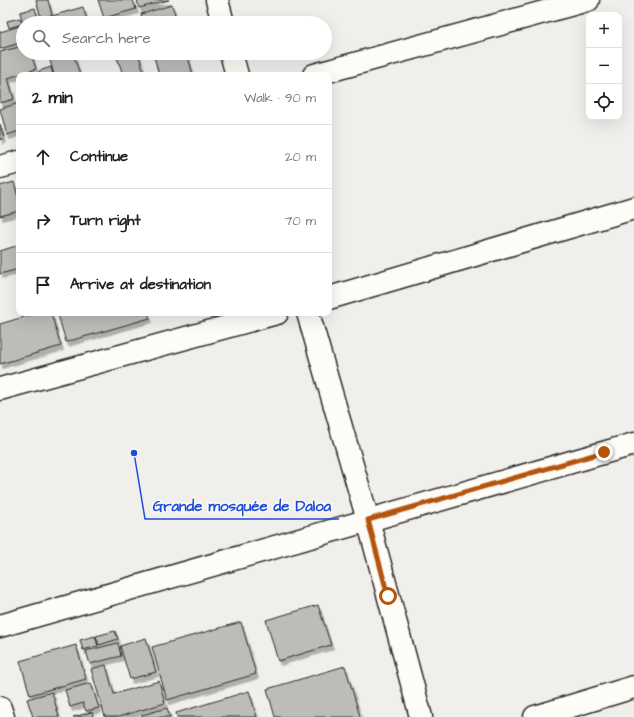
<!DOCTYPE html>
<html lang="en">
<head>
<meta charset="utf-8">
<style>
  body { margin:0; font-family:"Architects Daughter",sans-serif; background:#f2f2f2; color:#202124 }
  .controls { position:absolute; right:12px; top:12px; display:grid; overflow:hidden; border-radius:8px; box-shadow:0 4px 16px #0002 }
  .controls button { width:36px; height:36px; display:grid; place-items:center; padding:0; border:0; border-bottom:1px solid #e0e0e0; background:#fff; color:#202124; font:20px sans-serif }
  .stop { position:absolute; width:12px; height:12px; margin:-9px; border:3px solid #b45309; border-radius:50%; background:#fff }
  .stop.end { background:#b45309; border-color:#fff; box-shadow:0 1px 4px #0008 }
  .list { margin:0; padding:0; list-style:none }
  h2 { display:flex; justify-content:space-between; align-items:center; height:52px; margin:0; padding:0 16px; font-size:17px }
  h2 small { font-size:13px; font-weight:400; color:#757577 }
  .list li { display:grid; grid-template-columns:26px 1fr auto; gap:12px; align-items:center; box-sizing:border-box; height:64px; padding:0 16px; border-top:1px solid #e0e0e0 }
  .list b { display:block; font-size:15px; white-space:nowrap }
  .list em { font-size:13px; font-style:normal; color:#757577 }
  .icon { flex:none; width:22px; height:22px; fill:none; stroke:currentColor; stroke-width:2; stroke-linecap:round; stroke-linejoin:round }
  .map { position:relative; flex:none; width:634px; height:717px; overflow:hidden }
  .search { position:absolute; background:#fff; box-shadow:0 4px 16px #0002; left:16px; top:16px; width:316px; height:44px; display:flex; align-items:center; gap:10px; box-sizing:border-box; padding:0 14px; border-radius:22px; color:#757577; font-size:15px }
  .panel { position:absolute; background:#fff; box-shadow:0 4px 16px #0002; left:16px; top:72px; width:316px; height:244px; border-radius:8px }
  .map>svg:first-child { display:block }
</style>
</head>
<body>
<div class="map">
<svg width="634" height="717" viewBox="0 0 634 717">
  <defs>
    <filter id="shadow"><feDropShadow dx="2.5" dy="4.5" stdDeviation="0" flood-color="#0004"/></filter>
  </defs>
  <rect width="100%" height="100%" fill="#f0efeb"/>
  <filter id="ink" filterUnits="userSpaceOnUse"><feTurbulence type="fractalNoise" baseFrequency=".025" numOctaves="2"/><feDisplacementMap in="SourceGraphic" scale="8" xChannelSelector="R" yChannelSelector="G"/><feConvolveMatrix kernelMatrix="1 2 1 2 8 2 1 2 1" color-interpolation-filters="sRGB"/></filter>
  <g filter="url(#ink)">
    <g fill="#bdbcb8" stroke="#2b2b2b" filter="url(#shadow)">
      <path d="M36 0H48L52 15 41 18Z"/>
      <path d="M98 0H133L136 9 104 18Z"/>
      <path d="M137 0H169L139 8Z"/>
      <path d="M172 5 178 23H144L141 14Z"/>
      <path d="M83 7 88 23H42L41 19Z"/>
      <path d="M35 8 38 20 23 24 20 12Z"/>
      <path d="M20 18 22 24 9 28 7 21Z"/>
      <path d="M23 25V42L0 49V32Z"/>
      <path d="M23 46V53H31L36 69 8 78 14 99 0 103V52Z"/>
      <path d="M48 53H73L80 75H54Z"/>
      <path d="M114 53H126L115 56Z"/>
      <path d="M131 53H138L145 75H123L117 57Z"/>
      <path d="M153 53H187L193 75H159Z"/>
      <path d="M51 67 53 75H40L39 71Z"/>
      <path d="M19 103V131L7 135 0 109Z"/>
      <path d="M0 124 4 138 0 140Z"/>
      <path d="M14 182 19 201V211L0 216V186Z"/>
      <path d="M19 245V269L0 274V251Z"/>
      <path d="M37 313H51L61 346 0 364V324Z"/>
      <path d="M66 313H148L150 318 66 342 58 315Z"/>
      <path d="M318 605 331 645 278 661 266 620Z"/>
      <path d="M241 622 256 674 167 700 152 647Z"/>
      <path d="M115 631 118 639 99 645 96 636Z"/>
      <path d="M95 636 98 646 83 650 80 640Z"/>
      <path d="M146 638 156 672 130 679 120 646Z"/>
      <path d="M118 643 121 656 90 664 86 651Z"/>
      <path d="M76 645 86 679 30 695 20 661Z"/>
      <path d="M106 665 114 694 159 681 165 703 118 717H105L91 669Z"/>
      <path d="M345 666 360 716 357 717H275L267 689Z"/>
      <path d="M91 683 99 708 86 711 83 703 70 707 65 690Z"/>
      <path d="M249 691 257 717H177L176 713Z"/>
      <path d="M52 692 59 717H33L27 699Z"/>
      <path d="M167 708 170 717H142V715Z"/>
      <path d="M92 712 93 717H73Z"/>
    </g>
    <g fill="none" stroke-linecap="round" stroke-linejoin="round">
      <g stroke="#2b2b2b" stroke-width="25">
        <g id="street">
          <path d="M314 75 588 0"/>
          <path d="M0 167 19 162"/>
          <path d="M329 298 634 208"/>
          <path d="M0 389 277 313"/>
          <path d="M0 708 3 717"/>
          <path d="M535 717 634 687"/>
        </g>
      </g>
      <g stroke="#2b2b2b" stroke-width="25">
        <g id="secondary">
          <path d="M217 0 223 23"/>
          <path d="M231 53 237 75"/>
          <path d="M308 313 368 520 421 717"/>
          <path d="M0 626 634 444"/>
        </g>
      </g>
      <use href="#street" stroke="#fdfcf7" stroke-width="22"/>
      <use href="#secondary" stroke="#fdfcf7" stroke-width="22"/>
    </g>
  </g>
  <g fill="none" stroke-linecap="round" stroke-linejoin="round" filter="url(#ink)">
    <path stroke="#b45309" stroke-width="5" d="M388 596 368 520 604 452"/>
  </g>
  <path fill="none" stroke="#1d4ed8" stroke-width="1.5" d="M134 453L145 519H339"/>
  <circle fill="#1d4ed8" stroke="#fdfcf7" stroke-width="1.5" cx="134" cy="453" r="4"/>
  <g font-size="15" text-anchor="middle" font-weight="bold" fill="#1d4ed8" stroke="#fdfcf7" stroke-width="3" stroke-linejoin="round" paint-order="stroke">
    <text x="242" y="511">Grande mosquée de Daloa</text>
  </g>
</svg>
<div class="controls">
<button>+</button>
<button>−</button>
<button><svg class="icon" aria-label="locate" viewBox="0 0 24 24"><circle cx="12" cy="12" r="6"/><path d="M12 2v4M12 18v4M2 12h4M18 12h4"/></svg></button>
</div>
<div class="stop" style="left:388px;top:596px"></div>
<div class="stop end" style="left:604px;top:452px"></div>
<div class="search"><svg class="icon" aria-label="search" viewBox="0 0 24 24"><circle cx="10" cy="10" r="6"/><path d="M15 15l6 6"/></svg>Search here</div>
<section class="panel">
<h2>2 min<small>Walk · 90 m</small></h2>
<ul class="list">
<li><svg class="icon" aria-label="ahead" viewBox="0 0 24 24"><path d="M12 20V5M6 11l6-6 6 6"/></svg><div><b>Continue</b></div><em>20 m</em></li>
<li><svg class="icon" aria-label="right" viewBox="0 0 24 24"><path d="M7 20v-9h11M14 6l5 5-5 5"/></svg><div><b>Turn right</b></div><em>70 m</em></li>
<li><svg class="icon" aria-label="arrive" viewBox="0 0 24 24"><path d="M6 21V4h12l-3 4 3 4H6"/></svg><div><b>Arrive at destination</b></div></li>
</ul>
</section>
</div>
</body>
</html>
